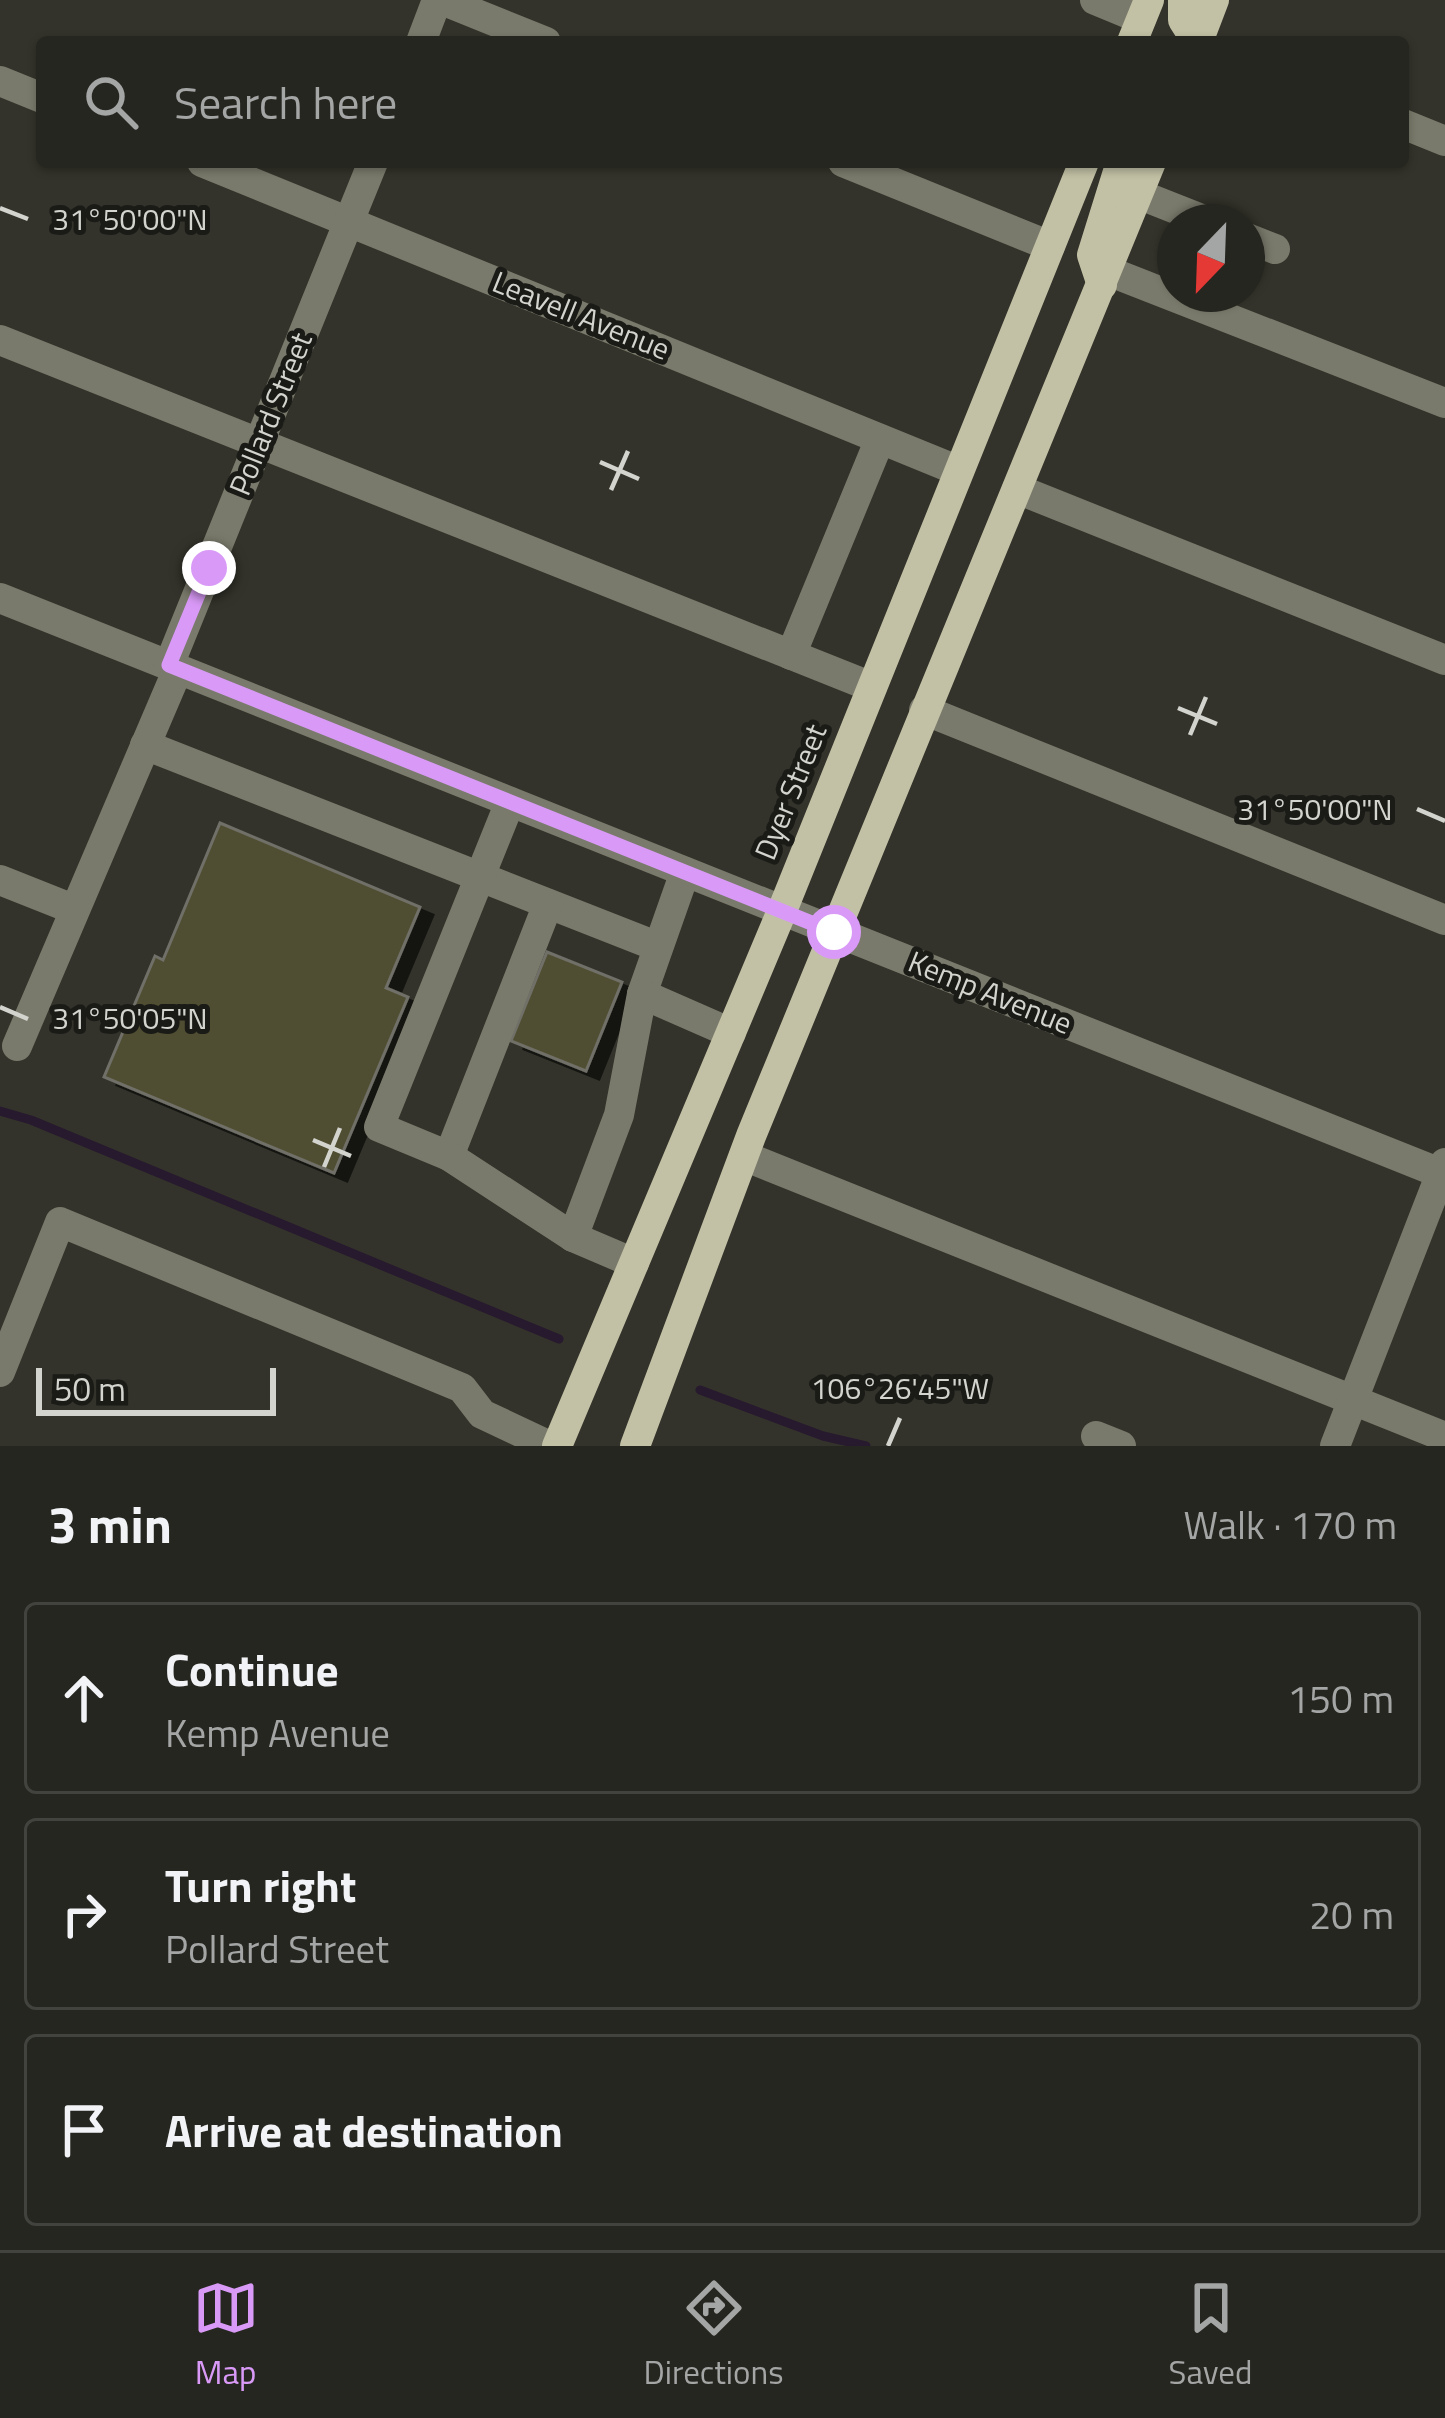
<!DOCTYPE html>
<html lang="en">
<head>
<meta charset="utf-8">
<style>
  body { margin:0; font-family:"Titillium Web",sans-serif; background:#32322d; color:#f1f3f6 }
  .compass { position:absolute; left:1157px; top:204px; width:108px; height:108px; border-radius:50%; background:#262620; box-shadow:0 3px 9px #0004; rotate:203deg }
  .scale { position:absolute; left:36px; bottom:30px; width:240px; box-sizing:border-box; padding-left:12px; border:6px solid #d4d4cf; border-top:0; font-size:33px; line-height:42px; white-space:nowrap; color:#d4d4cf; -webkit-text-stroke:9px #1a1a17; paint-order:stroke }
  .stop { position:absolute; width:36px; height:36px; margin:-27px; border:9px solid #d99af7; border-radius:50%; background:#fff }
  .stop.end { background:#d99af7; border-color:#fff; box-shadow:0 3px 12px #0008 }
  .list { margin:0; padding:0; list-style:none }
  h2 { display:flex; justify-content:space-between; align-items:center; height:156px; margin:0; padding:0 48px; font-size:51px }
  h2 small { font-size:39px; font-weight:400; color:#a4a5a5 }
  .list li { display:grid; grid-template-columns:78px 1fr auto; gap:36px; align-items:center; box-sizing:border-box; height:192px; margin:0 24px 24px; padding:0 24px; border:3px solid #42433e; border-radius:12px }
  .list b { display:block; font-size:45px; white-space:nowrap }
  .list p { margin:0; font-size:39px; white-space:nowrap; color:#a4a5a5 }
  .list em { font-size:39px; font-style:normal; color:#a4a5a5 }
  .icon { flex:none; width:66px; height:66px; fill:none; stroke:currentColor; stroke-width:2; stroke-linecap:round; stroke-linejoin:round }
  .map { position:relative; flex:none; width:1445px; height:1446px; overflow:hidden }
  .search { position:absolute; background:#262620; box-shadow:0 3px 9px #0004; left:36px; right:36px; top:36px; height:132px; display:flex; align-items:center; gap:30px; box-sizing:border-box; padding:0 42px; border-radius:12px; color:#a4a5a5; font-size:45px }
  .sheet { height:804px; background:#262620 }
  nav { display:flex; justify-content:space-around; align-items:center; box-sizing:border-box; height:168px; border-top:3px solid #42433e; background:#262620; font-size:33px; color:#a4a5a5 }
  nav a { display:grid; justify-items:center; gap:6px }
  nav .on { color:#d99af7 }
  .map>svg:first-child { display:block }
</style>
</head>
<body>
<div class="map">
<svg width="1445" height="1446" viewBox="0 0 1445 1446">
  <defs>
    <filter id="shadow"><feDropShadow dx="13" dy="8" stdDeviation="0" flood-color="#0009"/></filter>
  </defs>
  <rect width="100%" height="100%" fill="#33332b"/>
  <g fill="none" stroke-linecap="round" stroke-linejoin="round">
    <g stroke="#27192e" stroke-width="9">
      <path d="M0 1111 31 1120 559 1339"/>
      <path d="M700 1390 823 1436 866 1446"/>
    </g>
  </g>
  <g fill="#4f4e31" stroke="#706f67" stroke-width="3" filter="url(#shadow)">
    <path d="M220 823 420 907 386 988 408 997 334 1173 104 1077 155 956 163 960Z"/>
    <path d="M547 952 622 982 586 1071 511 1041Z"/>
  </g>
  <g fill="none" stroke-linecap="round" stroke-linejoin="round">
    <g stroke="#7a7a6c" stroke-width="30">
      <path d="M442 0 546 42"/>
      <path d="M1095 0 1141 19"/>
      <path d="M421 42 437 0"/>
      <path d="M0 81 42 98"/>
      <path d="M1403 124 1445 141"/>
      <path d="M202 162 959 471"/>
      <path d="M843 162 1050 246"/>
      <path d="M1138 194 1209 222"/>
      <path d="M1247 238 1275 249"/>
      <path d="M1108 271 1445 403"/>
      <path d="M0 340 872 687"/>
      <path d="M1017 489 1445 660"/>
      <path d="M0 598 1445 1175"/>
      <path d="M791 655 880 439"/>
      <path d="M169 665 373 162"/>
      <path d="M924 710 1445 920"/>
      <path d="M145 745 656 946"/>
      <path d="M510 802 379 1127 449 1156 548 904"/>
      <path d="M685 872 642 994 731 1033"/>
      <path d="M0 880 73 909"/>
      <path d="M17 1046 178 669"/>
      <path d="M449 1156 573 1237 634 1263"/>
      <path d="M744 1156 1445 1437"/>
      <path d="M573 1237 619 1115 642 994"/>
      <path d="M0 1372 60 1222 462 1388 482 1414 550 1446"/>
      <path d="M1096 1436 1121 1446"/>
      <path d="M1335 1446 1445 1163"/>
    </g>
    <g stroke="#c2c1a5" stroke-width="30">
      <path d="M1183 0V20L1197 42"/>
      <path d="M1132 42 1149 0"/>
      <path d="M1198 42 1214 0"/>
      <path d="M1102 285 1092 255 1121 162"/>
      <path d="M557 1446 782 911 1084 162"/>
      <path d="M635 1446 751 1136 1151 162"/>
    </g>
  </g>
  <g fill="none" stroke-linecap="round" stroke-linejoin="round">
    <path stroke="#d99af7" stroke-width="15" d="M209 568 169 665 834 932"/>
  </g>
  <path fill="none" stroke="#d4d4cf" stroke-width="4.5" d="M0 208 28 219M600 462 639 479M611 490 628 451M1178 708 1217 724M1190 735 1206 697M1417 809 1445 821M0 1007 28 1019M313 1140 351 1156M324 1167 340 1128M888 1446 900 1418"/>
  <g text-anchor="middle" stroke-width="10" stroke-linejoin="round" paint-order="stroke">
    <g font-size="30" fill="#d4d4cf" stroke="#1a1a17">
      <text transform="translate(581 316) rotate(22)" y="10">Leavell Avenue</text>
      <text transform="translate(271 414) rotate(-68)" y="10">Pollard Street</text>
      <text transform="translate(791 792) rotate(-68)" y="10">Dyer Street</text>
      <text transform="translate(990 993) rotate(22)" y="10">Kemp Avenue</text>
    </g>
  </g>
  <g font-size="30" text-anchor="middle" fill="#d4d4cf" stroke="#1a1a17" stroke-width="10" stroke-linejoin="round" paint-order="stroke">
    <text x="130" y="230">31°50'00"N</text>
    <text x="1315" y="820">31°50'00"N</text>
    <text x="130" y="1029">31°50'05"N</text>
    <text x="900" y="1399">106°26'45"W</text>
  </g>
</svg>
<svg class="compass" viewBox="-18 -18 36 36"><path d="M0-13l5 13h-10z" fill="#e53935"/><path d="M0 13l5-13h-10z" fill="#a4a5a5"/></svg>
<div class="scale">50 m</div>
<div class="stop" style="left:834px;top:932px"></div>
<div class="stop end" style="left:209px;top:568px"></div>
<div class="search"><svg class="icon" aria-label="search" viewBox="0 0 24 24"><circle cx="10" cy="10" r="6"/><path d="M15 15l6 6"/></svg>Search here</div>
</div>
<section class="sheet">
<h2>3 min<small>Walk · 170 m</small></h2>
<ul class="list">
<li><svg class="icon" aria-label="ahead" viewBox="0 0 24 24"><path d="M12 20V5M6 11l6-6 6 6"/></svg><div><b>Continue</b><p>Kemp Avenue</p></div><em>150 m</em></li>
<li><svg class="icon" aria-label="right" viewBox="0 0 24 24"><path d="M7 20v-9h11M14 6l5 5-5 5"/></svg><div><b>Turn right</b><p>Pollard Street</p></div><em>20 m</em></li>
<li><svg class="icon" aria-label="arrive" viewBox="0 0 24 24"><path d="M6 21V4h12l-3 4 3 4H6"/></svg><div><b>Arrive at destination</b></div></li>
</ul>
</section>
<nav>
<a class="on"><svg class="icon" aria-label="map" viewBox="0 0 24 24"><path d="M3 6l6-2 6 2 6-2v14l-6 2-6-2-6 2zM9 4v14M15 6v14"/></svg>Map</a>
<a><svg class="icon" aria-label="directions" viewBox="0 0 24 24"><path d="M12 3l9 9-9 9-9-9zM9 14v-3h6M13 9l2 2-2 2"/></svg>Directions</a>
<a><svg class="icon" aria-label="saved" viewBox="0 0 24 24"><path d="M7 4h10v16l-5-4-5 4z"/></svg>Saved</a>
</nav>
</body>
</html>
